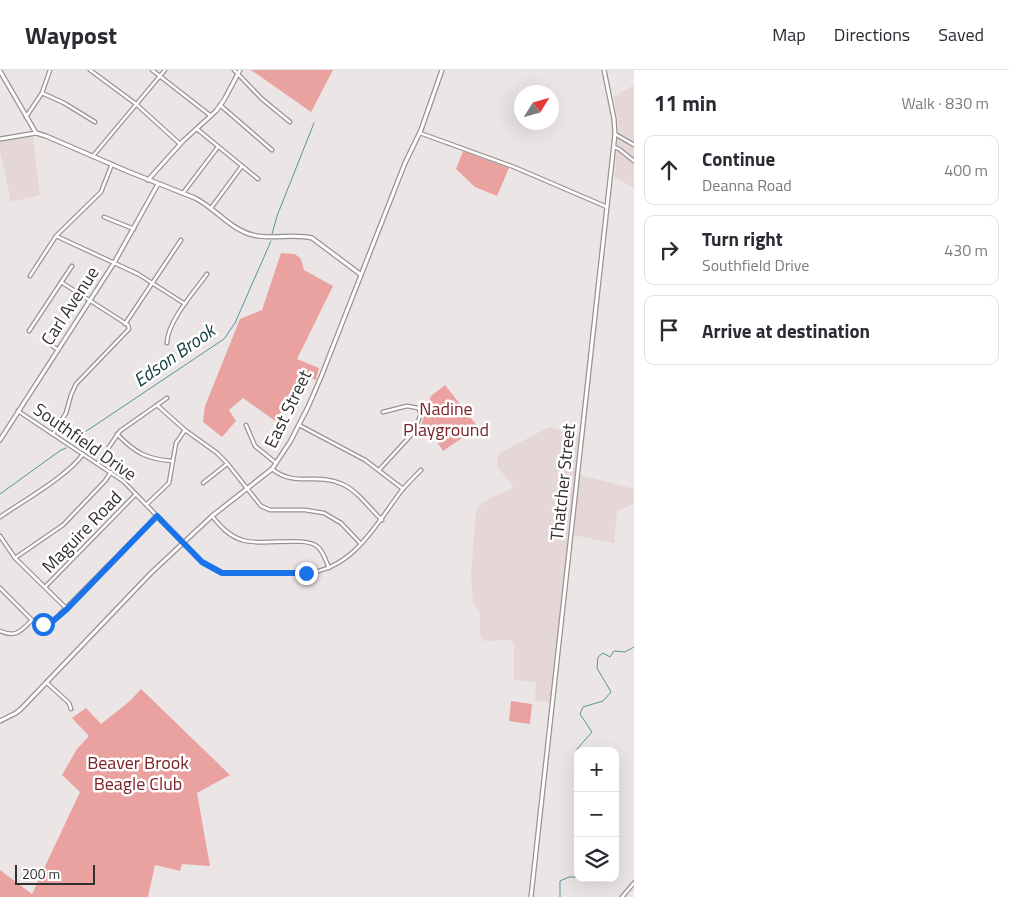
<!DOCTYPE html>
<html lang="en">
<head>
<meta charset="utf-8">
<style>
  body { margin:0; font-family:"Titillium Web",sans-serif; background:#f2f2f3; color:#2b2b33 }
  .controls { position:absolute; right:15px; bottom:15px; display:grid; overflow:hidden; border-radius:10px; box-shadow:0 5px 20px #0002 }
  .controls button { width:45px; height:45px; display:grid; place-items:center; padding:0; border:0; border-bottom:1px solid #e1e1e2; background:#fff; color:#2b2b33; font:25px sans-serif }
  .compass { position:absolute; left:514px; top:15px; width:45px; height:45px; border-radius:50%; background:#fff; box-shadow:0 5px 20px #0002; rotate:53deg }
  .scale { position:absolute; left:15px; bottom:12px; width:80px; box-sizing:border-box; padding-left:5px; border:2px solid #333030; border-top:0; font-size:14px; line-height:18px; white-space:nowrap; color:#333030; -webkit-text-stroke:4px #fff; paint-order:stroke }
  .stop { position:absolute; width:15px; height:15px; margin:-11px; border:4px solid #1a73e8; border-radius:50%; background:#fff }
  .stop.end { background:#1a73e8; border-color:#fff; box-shadow:0 1px 5px #0008 }
  .list { margin:0; padding:0; list-style:none }
  h2 { display:flex; justify-content:space-between; align-items:center; height:65px; margin:0; padding:0 20px; font-size:21px }
  h2 small { font-size:16px; font-weight:400; color:#7c7c81 }
  .list li { display:grid; grid-template-columns:32px 1fr auto; gap:15px; align-items:center; box-sizing:border-box; height:70px; margin:0 10px 10px; padding:0 10px; border:1px solid #e1e1e2; border-radius:10px }
  .list b { display:block; font-size:19px; white-space:nowrap }
  .list p { margin:0; font-size:16px; white-space:nowrap; color:#7c7c81 }
  .list em { font-size:16px; font-style:normal; color:#7c7c81 }
  .icon { flex:none; width:28px; height:28px; fill:none; stroke:currentColor; stroke-width:2; stroke-linecap:round; stroke-linejoin:round }
  .map { position:relative; flex:none; width:634px; height:827px; overflow:hidden }
  header { display:flex; align-items:center; gap:30px; box-sizing:border-box; height:70px; padding:0 25px; background:#fff; border-bottom:1px solid #e1e1e2 }
  header strong { font-size:24px }
  nav { display:flex; gap:28px; margin-inline-start:auto; font-size:18px }
  main { display:flex }
  aside { flex:1; background:#fff }
  .map>svg:first-child { display:block }
</style>
</head>
<body>
<header>
<strong>Waypost</strong>
<nav><a>Map</a><a>Directions</a><a>Saved</a></nav>
</header>
<main>
<div class="map">
<svg width="634" height="827" viewBox="0 0 634 827">
  <rect width="100%" height="100%" fill="#ece5e5"/>
  <g fill="#e6d7d7">
    <path d="M634 15V118L614 107 619 57 613 27Z"/>
    <path d="M33 66 40 125 11 132 0 81V71Z"/>
    <path d="M549 357 580 365 551 632 535 631 536 612 514 610V573L511 570 485 571 482 569 480 565V542L473 533 471 504 476 440 484 432 494 426 514 418 497 396 498 384Z"/>
    <path d="M580 405 634 419V434L617 441 614 473 573 465Z"/>
  </g>
  <g fill="#eaa2a0">
    <path d="M251 0H333L311 42Z"/>
    <path d="M463 81 509 98 497 126 475 117 456 99Z"/>
    <path d="M281 183 295 184 301 189 304 200 333 216 297 289 319 298 316 310 300 304 278 353 243 328 229 340 236 351 222 367 203 352 205 336 240 249 262 240Z"/>
    <path d="M445 315 478 357 443 381 431 362 420 358 431 326Z"/>
    <path d="M141 619 230 705 197 723 210 796 182 794 180 801 155 795 148 827H0V800L32 824 80 722 62 705 77 679 89 666 72 648 86 638 101 654 130 631Z"/>
    <path d="M511 631 532 634 530 654 509 651Z"/>
  </g>
  <g fill="none" stroke-linecap="round" stroke-linejoin="round">
    <g stroke="#55969c" stroke-width="1">
      <path d="M272 164 277 146 314 53"/>
      <path d="M76 368 224 269 235 253 271 171"/>
      <path d="M0 424 61 380 66 378"/>
      <path d="M578 681 577 679 592 662 580 644 583 637 603 631 611 622 597 598 598 587 603 583 610 587 614 581 625 582 634 577"/>
      <path d="M615 714 618 723 615 728"/>
      <path d="M560 827V811L569 807H578"/>
    </g>
    <g stroke="#999392" stroke-width="5">
      <g id="street">
        <path d="M90 0 136 34 180 74"/>
        <path d="M152 0 211 46"/>
        <path d="M234 0 262 29 290 52"/>
        <path d="M42 23 64 33 95 52"/>
        <path d="M220 35 272 80"/>
        <path d="M26 47 42 23 50 0"/>
        <path d="M197 59 258 109"/>
        <path d="M420 63 514 97 607 137"/>
        <path d="M615 64 634 75"/>
        <path d="M614 77 619 79 634 91"/>
        <path d="M93 86 165 0"/>
        <path d="M183 123 218 77"/>
        <path d="M211 138 242 96"/>
        <path d="M104 147 134 159"/>
        <path d="M56 166 138 204 185 234"/>
        <path d="M30 206 56 166 101 122 112 94"/>
        <path d="M125 254 181 170"/>
        <path d="M29 261 72 196"/>
        <path d="M46 271 58 280"/>
        <path d="M167 273C167 252 194 222 207 204"/>
        <path d="M157 335 185 360 217 383 227 393 261 436 270 440H305L324 443 341 453 361 474"/>
        <path d="M18 341 123 411 202 492 222 503H306C354 499 376 454 402 420 408 413 415 406 421 400"/>
        <path d="M246 355 255 376 276 393"/>
        <path d="M299 355 365 390 403 419"/>
        <path d="M53 364 66 343 71 325 76 314 129 259 128 255 61 212"/>
        <path d="M117 364C135 383 147 389 172 391"/>
        <path d="M98 393 120 361 167 328"/>
        <path d="M272 399C296 418 316 402 342 414 358 421 369 438 382 450"/>
        <path d="M379 400 413 363 421 344 418 338 407 336 383 342"/>
        <path d="M203 413 227 394"/>
        <path d="M147 434 169 413 176 373 185 360"/>
        <path d="M212 446C220 456 229 466 242 470 262 477 305 465 318 477 324 483 326 491 329 498"/>
        <path d="M0 447C23 431 69 405 83 384"/>
        <path d="M0 466 15 488 67 539"/>
        <path d="M15 488 63 455 105 411 111 402"/>
        <path d="M45 517 136 424"/>
        <path d="M0 518 32 550 43 554 52 552 157 446"/>
        <path d="M0 561C16 568 21 561 32 550"/>
        <path d="M47 613 69 633 71 639"/>
        <path d="M622 827 634 813"/>
      </g>
    </g>
    <g stroke="#999392" stroke-width="5.5">
      <g id="secondary">
        <path d="M0 1 36 63"/>
        <path d="M0 69 36 63 46 66 127 101 195 128C215 138 231 160 253 165 273 170 293 163 312 168L360 204"/>
        <path d="M148 110 183 71 216 41 224 30 240 0"/>
        <path d="M0 370 114 193 158 114"/>
        <path d="M0 651 16 643 21 639 151 503 212 446 272 399 290 372 308 337 321 307 405 93 421 60 442 0"/>
        <path d="M531 827 615 64 614 49 604 0"/>
      </g>
    </g>
    <use href="#street" stroke="#fff" stroke-width="2.5"/>
    <use href="#secondary" stroke="#fff" stroke-width="3"/>
  </g>
  <g fill="none" stroke-linecap="round" stroke-linejoin="round">
    <path stroke="#1a73e8" stroke-width="6" d="M43 554 52 552 67 539 157 446 202 492 222 503H306"/>
  </g>
  <g text-anchor="middle" stroke-width="5" stroke-linejoin="round" paint-order="stroke">
    <g font-size="18" fill="#333030" stroke="#fff">
      <text transform="translate(70 236) rotate(-57)" y="6">Carl Avenue</text>
      <text transform="translate(288 339) rotate(-64)" y="6">East Street</text>
      <text transform="translate(85 372) rotate(35)" y="6">Southfield Drive</text>
      <text transform="translate(563 412) rotate(-84)" y="6">Thatcher Street</text>
      <text transform="translate(82 462) rotate(-46)" y="6">Maguire Road</text>
    </g>
    <g font-size="18" fill="#792228" stroke="#fff">
      <text x="446" y="345">Nadine<tspan x="446" dy="21">Playground</tspan></text>
      <text x="138" y="699">Beaver Brook<tspan x="138" dy="21">Beagle Club</tspan></text>
    </g>
    <g font-size="19" font-style="italic" fill="#123f42" stroke="#fff">
      <text transform="translate(174 285) rotate(-35)" y="7">Edson Brook</text>
    </g>
  </g>
</svg>
<div class="controls">
<button>+</button>
<button>−</button>
<button><svg class="icon" aria-label="layers" viewBox="0 0 24 24"><path d="M12 4l9 5-9 5-9-5zM3 14l9 5 9-5"/></svg></button>
</div>
<svg class="compass" viewBox="-18 -18 36 36"><path d="M0-13l5 13h-10z" fill="#e53935"/><path d="M0 13l5-13h-10z" fill="#7c7c81"/></svg>
<div class="scale">200 m</div>
<div class="stop" style="left:43px;top:554px"></div>
<div class="stop end" style="left:306px;top:503px"></div>
</div>
<aside>
<h2>11 min<small>Walk · 830 m</small></h2>
<ul class="list">
<li><svg class="icon" aria-label="ahead" viewBox="0 0 24 24"><path d="M12 20V5M6 11l6-6 6 6"/></svg><div><b>Continue</b><p>Deanna Road</p></div><em>400 m</em></li>
<li><svg class="icon" aria-label="right" viewBox="0 0 24 24"><path d="M7 20v-9h11M14 6l5 5-5 5"/></svg><div><b>Turn right</b><p>Southfield Drive</p></div><em>430 m</em></li>
<li><svg class="icon" aria-label="arrive" viewBox="0 0 24 24"><path d="M6 21V4h12l-3 4 3 4H6"/></svg><div><b>Arrive at destination</b></div></li>
</ul>
</aside>
</main>
</body>
</html>
